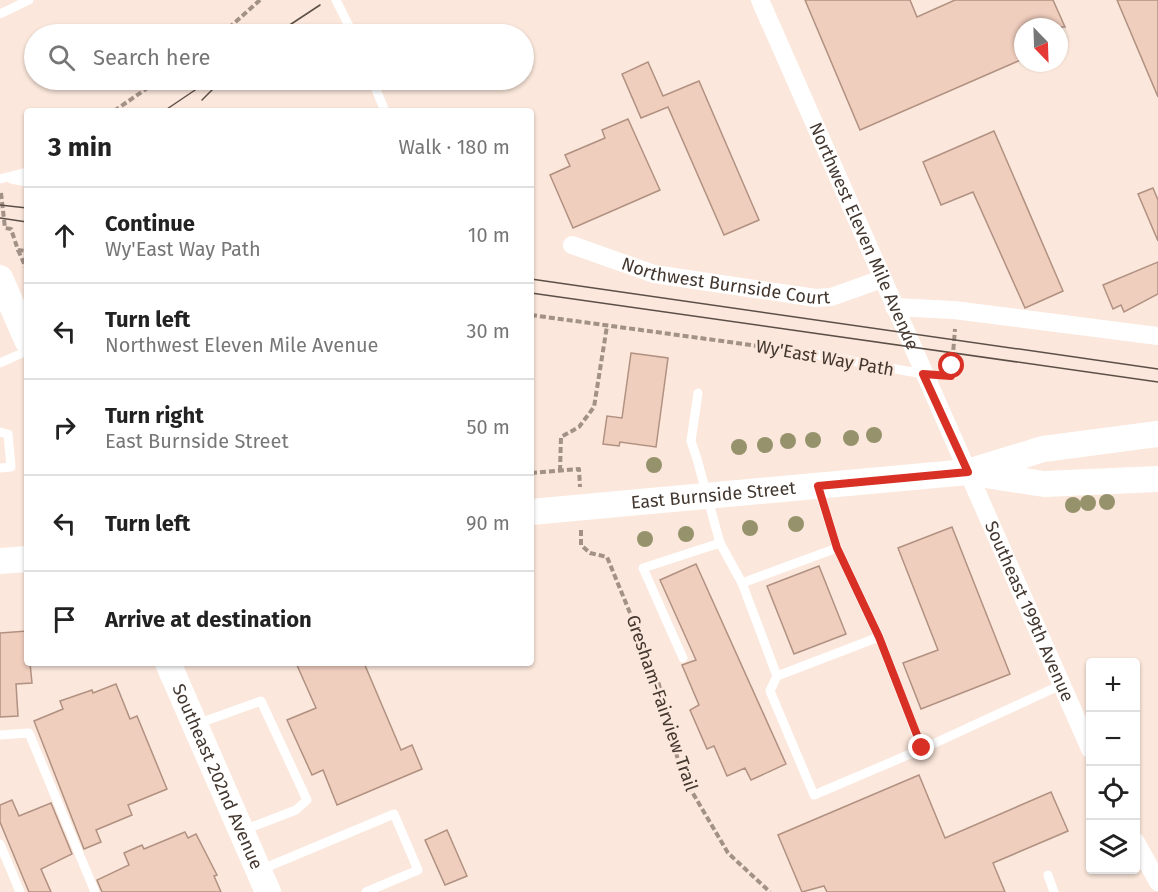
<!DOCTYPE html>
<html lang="en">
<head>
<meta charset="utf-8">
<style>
  body { margin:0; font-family:"Fira Sans",sans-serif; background:#f6f6f6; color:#222 }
  .controls { position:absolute; right:18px; bottom:18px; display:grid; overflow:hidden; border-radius:6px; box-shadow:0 2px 4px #0004 }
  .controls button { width:54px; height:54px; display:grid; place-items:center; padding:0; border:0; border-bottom:2px solid #e0e0e0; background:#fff; color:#222; font:30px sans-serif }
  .compass { position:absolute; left:1014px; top:18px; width:54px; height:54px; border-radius:50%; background:#fff; box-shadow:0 2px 4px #0004; rotate:157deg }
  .stop { position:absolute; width:18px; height:18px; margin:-14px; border:4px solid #d93025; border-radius:50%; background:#fff }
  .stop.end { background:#d93025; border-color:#fff; box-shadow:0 2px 6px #0008 }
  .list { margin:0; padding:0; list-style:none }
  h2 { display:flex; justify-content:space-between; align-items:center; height:78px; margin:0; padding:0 24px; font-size:26px }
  h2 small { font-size:20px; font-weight:400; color:#767676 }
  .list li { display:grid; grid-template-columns:39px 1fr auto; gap:18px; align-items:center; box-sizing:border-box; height:96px; padding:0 24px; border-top:2px solid #e0e0e0 }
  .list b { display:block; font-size:22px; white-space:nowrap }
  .list p { margin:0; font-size:20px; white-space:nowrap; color:#767676 }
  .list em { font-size:20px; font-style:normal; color:#767676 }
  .icon { flex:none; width:33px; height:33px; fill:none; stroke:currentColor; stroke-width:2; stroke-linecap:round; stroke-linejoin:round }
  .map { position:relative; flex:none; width:1158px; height:892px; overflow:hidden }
  .search { position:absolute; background:#fff; box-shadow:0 2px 4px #0004; left:24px; top:24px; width:510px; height:66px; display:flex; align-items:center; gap:15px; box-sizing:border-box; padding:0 21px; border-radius:33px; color:#767676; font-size:22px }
  .panel { position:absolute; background:#fff; box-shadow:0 2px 4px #0004; left:24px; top:108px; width:510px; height:558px; border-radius:6px }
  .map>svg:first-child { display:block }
</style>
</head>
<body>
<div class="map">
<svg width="1158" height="892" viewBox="0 0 1158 892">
  <rect width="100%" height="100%" fill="#fbe7db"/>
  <g fill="#f0cebe" stroke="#b19181" stroke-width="1.5">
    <path d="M805 0H910L917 17 955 0H1053L1065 27H1023V59L860 130Z"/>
    <path d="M1117 0H1158V97Z"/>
    <path d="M648 62 663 96 699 81 759 220 724 235 668 107 641 118 622 74Z"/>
    <path d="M628 119 660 190 573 228 550 175 570 166 565 155 605 138 602 130Z"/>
    <path d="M994 131 1063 291 1025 308 973 192 941 205 923 162Z"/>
    <path d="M1153 188 1158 200V241L1138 194Z"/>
    <path d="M1158 262V294L1124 312 1121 305 1113 309 1103 285Z"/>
    <path d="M631 353 668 358 656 447 620 442 619 446 603 444 607 416 622 418Z"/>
    <path d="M952 527 1010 674 921 709 903 663 938 650 898 548Z"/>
    <path d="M696 564 786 764 751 780 745 768 727 776 714 746 707 749 690 710 699 705 682 665 696 660 660 580Z"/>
    <path d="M819 566 846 634 794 654 767 586Z"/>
    <path d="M27 631V663H30L32 683 16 684 18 716 0 717V633Z"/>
    <path d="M296 663H364L401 750 412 745 422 769 337 805 323 770 312 775 287 720 316 708Z"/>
    <path d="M116 684 130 719 137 716 167 789 128 805 132 815 96 830 101 842 84 849 34 721 63 709 60 701 92 690 93 693Z"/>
    <path d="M919 775 945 838 1051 792 1068 831 993 863 1005 892H827L824 886 802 892 778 835Z"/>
    <path d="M12 800 19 816 51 803 72 854 41 869 51 892H29L0 822V805Z"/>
    <path d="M447 830 467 876 445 885 425 840Z"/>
    <path d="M185 832 188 838 196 834 217 875 214 876 221 892H102L97 880 129 865 124 853 142 845 144 849Z"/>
  </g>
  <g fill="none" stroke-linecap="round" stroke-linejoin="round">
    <g stroke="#a19187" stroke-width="4" stroke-dasharray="6 3" stroke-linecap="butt">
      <path d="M222 34 260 0"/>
      <path d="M114 111 159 80"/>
      <path d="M1 193 5 228 11 229 18 250 27 251"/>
      <path d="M18 250 27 270"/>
      <path d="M531 315 795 351"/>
      <path d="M945 376H951L955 366H952L955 329"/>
      <path d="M560 471 561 437 579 427 594 407 607 326"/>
      <path d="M531 473 579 469 580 487"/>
      <path d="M581 530V545L590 553 607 557 658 681 680 768 691 790 728 853 770 892"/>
    </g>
    <g stroke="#fff" stroke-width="9">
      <path d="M336 0 353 34"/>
      <path d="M0 14 29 0"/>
      <path d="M372 80 385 111"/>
      <path d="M0 179 27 172"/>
      <path d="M11 179 27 182"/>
      <path d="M808 353 923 374"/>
      <path d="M0 363 27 351"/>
      <path d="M698 393 691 441 697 459 720 543 742 583 777 676 770 691 814 795 922 749"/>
      <path d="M0 432 8 434 11 467 0 468"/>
      <path d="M818 487 837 548 879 637 922 749 1061 685"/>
      <path d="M742 583 837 548"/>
      <path d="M683 658 643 568 720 543"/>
      <path d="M777 676 879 637"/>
      <path d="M197 724 261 701 307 800 296 810 244 830"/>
      <path d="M0 735 29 733 95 892"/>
      <path d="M0 844 20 892"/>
      <path d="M260 870 394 814 418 870 366 892"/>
      <path d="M1048 875 1054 892"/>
    </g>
    <g stroke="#fff" stroke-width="18">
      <path id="s1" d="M760 0 1090 749"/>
      <path id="s2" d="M572 245 654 274 816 298 831 297 882 279"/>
      <path d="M894 307 954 310 1158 336"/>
      <path d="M1136 842 1158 882"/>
    </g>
    <g stroke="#fff" stroke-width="26">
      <path d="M0 278 27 340"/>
      <path d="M973 473 1044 484 1158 479"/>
      <path id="s3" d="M531 512 968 472 1043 449 1158 434"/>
      <path d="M0 561 27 559"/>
      <path id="s4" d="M168 663 268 892"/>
    </g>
    <g stroke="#5c4f47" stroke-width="1.5">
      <path d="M276 34 320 5"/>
      <path d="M202 100 222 80"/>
      <path d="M164 111 210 80"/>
      <path d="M0 205 27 208"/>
      <path d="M0 218 27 222"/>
      <path d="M531 279 1158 369"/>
      <path d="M531 293 1158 382"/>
    </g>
  </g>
  <g fill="#95926c">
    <circle cx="874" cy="435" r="8"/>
    <circle cx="851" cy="438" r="8"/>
    <circle cx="813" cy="440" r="8"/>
    <circle cx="788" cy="441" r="8"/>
    <circle cx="765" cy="445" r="8"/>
    <circle cx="739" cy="447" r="8"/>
    <circle cx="654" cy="465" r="8"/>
    <circle cx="1107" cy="502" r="8"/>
    <circle cx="1088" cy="503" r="8"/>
    <circle cx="1073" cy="505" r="8"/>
    <circle cx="796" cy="524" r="8"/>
    <circle cx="750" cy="528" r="8"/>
    <circle cx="686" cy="534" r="8"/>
    <circle cx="645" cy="539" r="8"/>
  </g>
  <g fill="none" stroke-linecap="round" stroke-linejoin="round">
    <path stroke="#d93025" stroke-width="8" d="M922 748 879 637 837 548 818 486 968 472 923 374 951 376 955 366H952"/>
  </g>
  <g text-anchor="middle" stroke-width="5" stroke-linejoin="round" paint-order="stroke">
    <g font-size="18" fill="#43372f" stroke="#fbe7db">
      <text dy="6" stroke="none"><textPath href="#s1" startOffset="258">Northwest Eleven Mile Avenue</textPath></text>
      <text dy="6" stroke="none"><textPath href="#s2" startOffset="159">Northwest Burnside Court</textPath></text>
      <text transform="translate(825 358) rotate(10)" y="6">Wy'East Way Path</text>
      <text dy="6" stroke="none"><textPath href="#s3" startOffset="183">East Burnside Street</textPath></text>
      <text dy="6" stroke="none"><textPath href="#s1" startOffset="668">Southeast 199th Avenue</textPath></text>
      <text transform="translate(662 703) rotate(71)" y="6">Gresham-Fairview Trail</text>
      <text dy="6" stroke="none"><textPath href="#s4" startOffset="124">Southeast 202nd Avenue</textPath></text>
    </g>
  </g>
</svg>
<div class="controls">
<button>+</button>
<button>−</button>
<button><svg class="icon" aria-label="locate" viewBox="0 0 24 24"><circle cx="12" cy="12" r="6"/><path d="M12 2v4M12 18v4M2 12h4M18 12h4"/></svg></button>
<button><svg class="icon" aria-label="layers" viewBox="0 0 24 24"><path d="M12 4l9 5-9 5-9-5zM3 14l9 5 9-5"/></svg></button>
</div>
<svg class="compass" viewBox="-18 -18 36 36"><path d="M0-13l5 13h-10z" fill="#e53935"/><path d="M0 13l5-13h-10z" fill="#767676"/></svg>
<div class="stop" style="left:952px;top:366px"></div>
<div class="stop end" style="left:922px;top:748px"></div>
<div class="search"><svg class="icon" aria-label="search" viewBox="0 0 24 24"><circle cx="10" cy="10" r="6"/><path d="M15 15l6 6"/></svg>Search here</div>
<section class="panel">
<h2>3 min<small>Walk · 180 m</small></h2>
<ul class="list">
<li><svg class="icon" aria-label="ahead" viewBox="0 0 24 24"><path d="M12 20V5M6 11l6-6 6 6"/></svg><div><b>Continue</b><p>Wy'East Way Path</p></div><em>10 m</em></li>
<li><svg class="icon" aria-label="left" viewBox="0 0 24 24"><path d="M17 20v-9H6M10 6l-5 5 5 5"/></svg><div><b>Turn left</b><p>Northwest Eleven Mile Avenue</p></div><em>30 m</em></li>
<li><svg class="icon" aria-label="right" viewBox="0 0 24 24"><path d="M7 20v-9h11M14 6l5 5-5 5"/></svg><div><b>Turn right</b><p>East Burnside Street</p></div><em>50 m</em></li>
<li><svg class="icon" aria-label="left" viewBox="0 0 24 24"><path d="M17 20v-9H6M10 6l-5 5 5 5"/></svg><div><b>Turn left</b></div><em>90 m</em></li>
<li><svg class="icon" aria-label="arrive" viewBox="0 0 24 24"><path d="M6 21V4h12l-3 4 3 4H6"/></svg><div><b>Arrive at destination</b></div></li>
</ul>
</section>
</div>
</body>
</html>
